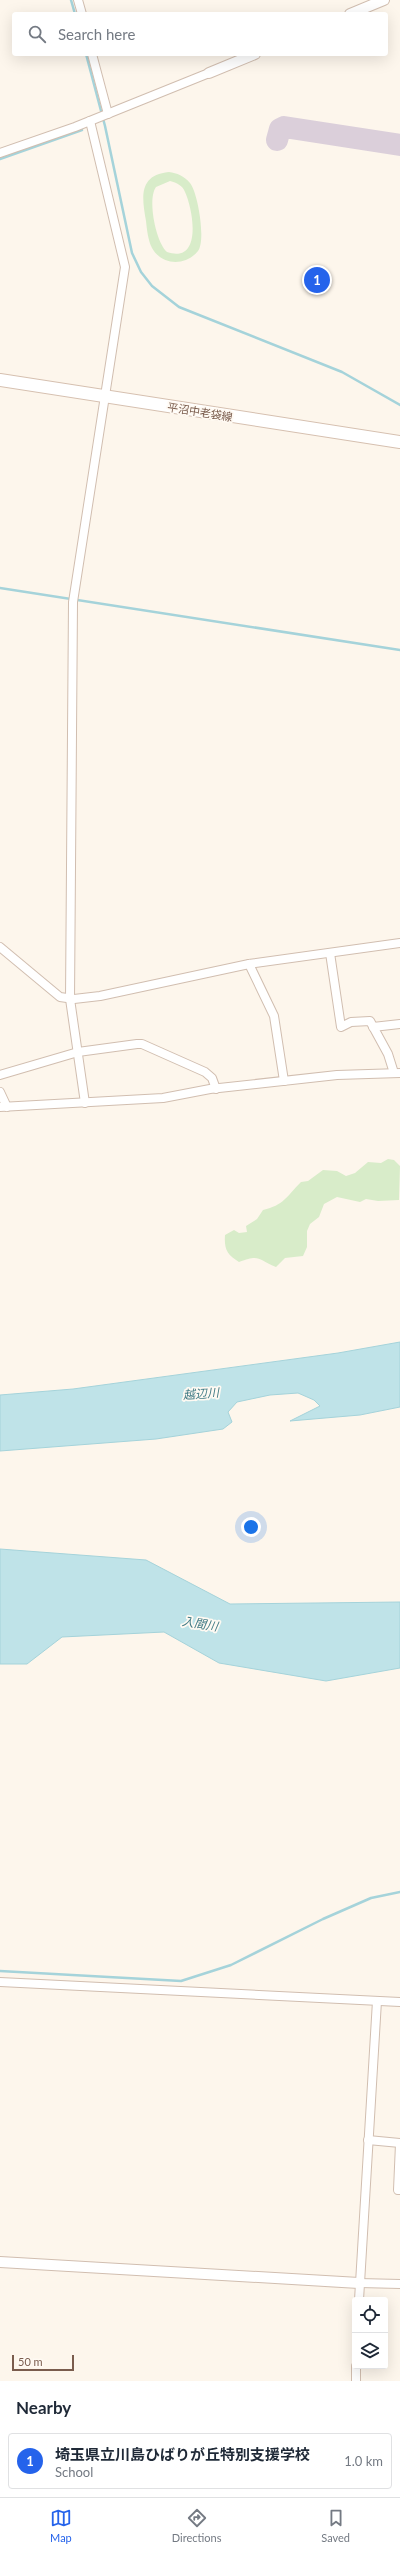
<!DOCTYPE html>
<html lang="en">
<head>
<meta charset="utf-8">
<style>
  body { margin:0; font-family:Lato,"Noto Sans JP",sans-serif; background:#f6f6f7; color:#1f2937 }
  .controls { position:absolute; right:12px; bottom:12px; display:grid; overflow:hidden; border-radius:4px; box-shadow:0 4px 16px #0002 }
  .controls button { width:36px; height:36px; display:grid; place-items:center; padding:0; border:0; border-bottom:1px solid #e0e1e3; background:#fff; color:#1f2937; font:20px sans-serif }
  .scale { position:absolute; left:12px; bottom:10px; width:62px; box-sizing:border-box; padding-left:4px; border:2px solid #7a5c4d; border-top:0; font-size:11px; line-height:14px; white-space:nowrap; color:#7a5c4d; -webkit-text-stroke:3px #fffaf3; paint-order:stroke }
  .you { position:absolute; left:251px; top:1527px; width:14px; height:14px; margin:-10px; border:3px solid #fff; border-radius:50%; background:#1a73e8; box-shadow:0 0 0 6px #1a73e833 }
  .badge { display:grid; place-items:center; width:26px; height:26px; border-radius:50%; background:#2563eb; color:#fff; font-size:13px; font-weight:700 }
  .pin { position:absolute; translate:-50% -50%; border:2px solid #fff; box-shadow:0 1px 4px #0006 }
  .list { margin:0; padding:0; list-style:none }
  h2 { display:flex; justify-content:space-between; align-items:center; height:52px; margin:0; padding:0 16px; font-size:17px }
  h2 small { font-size:13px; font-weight:400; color:#747a83 }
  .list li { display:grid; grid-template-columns:26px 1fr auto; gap:12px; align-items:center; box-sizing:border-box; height:56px; margin:0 8px 8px; padding:0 8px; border:1px solid #e0e1e3; border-radius:4px }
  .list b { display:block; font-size:15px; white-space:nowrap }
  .list p { margin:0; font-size:13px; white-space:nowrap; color:#747a83 }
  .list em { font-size:13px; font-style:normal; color:#747a83 }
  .icon { flex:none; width:22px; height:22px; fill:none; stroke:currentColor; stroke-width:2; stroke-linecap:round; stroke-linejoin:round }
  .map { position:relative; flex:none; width:400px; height:2381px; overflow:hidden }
  .search { position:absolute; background:#fff; box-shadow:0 4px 16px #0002; left:12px; right:12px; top:12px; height:44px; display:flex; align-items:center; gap:10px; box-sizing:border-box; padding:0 14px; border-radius:4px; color:#747a83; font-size:15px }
  .sheet { height:116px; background:#fff }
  nav { display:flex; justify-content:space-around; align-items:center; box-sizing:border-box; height:56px; border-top:1px solid #e0e1e3; background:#fff; font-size:11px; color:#747a83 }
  nav a { display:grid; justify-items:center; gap:2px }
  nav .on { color:#2563eb }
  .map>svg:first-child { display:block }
</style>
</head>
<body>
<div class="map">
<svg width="400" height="2381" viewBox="0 0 400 2381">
  <rect width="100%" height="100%" fill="#fdf6ec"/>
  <g fill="#d8ecc9" fill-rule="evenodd">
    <path d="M169 172C177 173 184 176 190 183 198 193 206 240 198 251 186 266 162 266 152 248 148 240 147 230 146 221 142 198 138 175 169 172ZM170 181C177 183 182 185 185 192 193 209 203 264 167 252 156 243 147 199 156 187Z"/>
    <path d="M388 1159 394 1160 400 1166 399 1200 378 1201 366 1199 360 1202 337 1197 324 1204 319 1217 310 1224 307 1231V1247L303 1256 285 1258 276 1267C257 1259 260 1254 239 1262 227 1255 224 1249 225 1235L234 1230 239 1233 247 1232 246 1226 257 1219 263 1210C284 1205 286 1197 301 1182L308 1181 323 1170 337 1171 346 1176 355 1173 368 1162 381 1163Z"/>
  </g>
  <g fill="#bfe3e8" stroke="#a5d3da">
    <path d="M400 1342V1407L360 1415 290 1421 320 1406 314 1400 298 1393 270 1395 237 1402 228 1412 232 1422 223 1429 156 1439 0 1451V1395L73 1389 338 1353Z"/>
    <path d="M0 1549 146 1560 230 1604 400 1602V1668L326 1681 219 1663 164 1632 62 1637 27 1664H0Z"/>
  </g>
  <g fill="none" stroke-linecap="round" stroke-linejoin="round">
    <g stroke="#a5d3da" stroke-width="2.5">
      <path d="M71 0 75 14"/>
      <path d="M86 54 105 126 132 253 141 272 152 286 179 307 342 372 400 405"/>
      <path d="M0 159 82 130"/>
      <path d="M0 588 400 650"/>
      <path d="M0 1971 181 1981 231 1965 323 1919 371 1898 400 1892"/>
    </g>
    <path stroke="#dbcfda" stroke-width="22" d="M277 140 280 129 284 127 400 145"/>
    <g stroke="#d1beb0" stroke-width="10">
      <g id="minor">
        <path d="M78 0 82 14"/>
        <path d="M92 54 108 114"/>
        <path d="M0 153 75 127 209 73"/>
        <path d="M0 947 60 997 74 999 100 996 249 964 400 943"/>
        <path d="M330 953 341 1027 351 1022 370 1021 388 1054 394 1073"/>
        <path d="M249 964 274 1016 284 1081"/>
        <path d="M373 1027 400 1024"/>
        <path d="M0 1075 78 1052 137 1044H142L205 1072 212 1078 216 1089"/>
        <path d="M0 1092 7 1107"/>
        <path d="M85 1103 70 999 73 602 125 267 90 121"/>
        <path d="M0 1107 163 1098 210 1089 337 1075 400 1073"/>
        <path d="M0 1982 400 2002"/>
        <path d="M368 2140 400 2143"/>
        <path d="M400 2144 398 2190H400"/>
        <path d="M359 2283 400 2284"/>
        <path d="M359 2300 377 2001"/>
        <path d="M356 2381V2366"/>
      </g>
    </g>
    <g stroke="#d1beb0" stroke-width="12">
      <g id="tertiary">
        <path d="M350 14 384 0"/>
        <path d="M209 73 255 54"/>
        <path d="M0 2262 359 2283"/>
      </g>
    </g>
    <g stroke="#d6c0b0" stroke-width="14">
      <path id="secondary" d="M0 380 400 442"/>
    </g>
    <use href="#minor" stroke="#fff" stroke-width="8"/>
    <use href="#tertiary" stroke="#fff" stroke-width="10"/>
    <use href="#secondary" stroke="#fff" stroke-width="12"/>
  </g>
  <g text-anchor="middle" stroke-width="3.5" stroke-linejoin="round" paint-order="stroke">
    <g font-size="11" fill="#7a5c4d" stroke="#fffaf3">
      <text transform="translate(200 412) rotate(9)" y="4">平沼中老袋線</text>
    </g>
    <g font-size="12" font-style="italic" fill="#437c86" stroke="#fffaf3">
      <text transform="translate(201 1394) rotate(-4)" y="4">越辺川</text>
      <text transform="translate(200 1624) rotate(9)" y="4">入間川</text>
    </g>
  </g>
</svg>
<div class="controls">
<button><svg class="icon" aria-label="locate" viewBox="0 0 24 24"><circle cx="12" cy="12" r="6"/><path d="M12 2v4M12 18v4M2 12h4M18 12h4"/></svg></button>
<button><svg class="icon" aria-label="layers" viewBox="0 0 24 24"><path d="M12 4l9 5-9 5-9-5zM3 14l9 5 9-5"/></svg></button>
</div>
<div class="scale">50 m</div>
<div class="you"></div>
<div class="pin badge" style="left:317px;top:280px">1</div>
<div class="search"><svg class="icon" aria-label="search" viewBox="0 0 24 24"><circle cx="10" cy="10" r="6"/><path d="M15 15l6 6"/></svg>Search here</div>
</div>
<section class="sheet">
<h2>Nearby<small></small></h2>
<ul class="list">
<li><span class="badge">1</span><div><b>埼玉県立川島ひばりが丘特別支援学校</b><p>School</p></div><em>1.0 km</em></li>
</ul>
</section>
<nav>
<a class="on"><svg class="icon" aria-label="map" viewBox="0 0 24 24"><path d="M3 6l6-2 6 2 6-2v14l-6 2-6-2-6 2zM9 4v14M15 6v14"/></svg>Map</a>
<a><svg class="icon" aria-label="directions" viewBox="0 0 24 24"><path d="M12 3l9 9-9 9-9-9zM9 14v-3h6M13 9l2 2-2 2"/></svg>Directions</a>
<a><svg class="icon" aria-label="saved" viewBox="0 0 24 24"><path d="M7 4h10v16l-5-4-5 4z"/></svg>Saved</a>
</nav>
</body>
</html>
